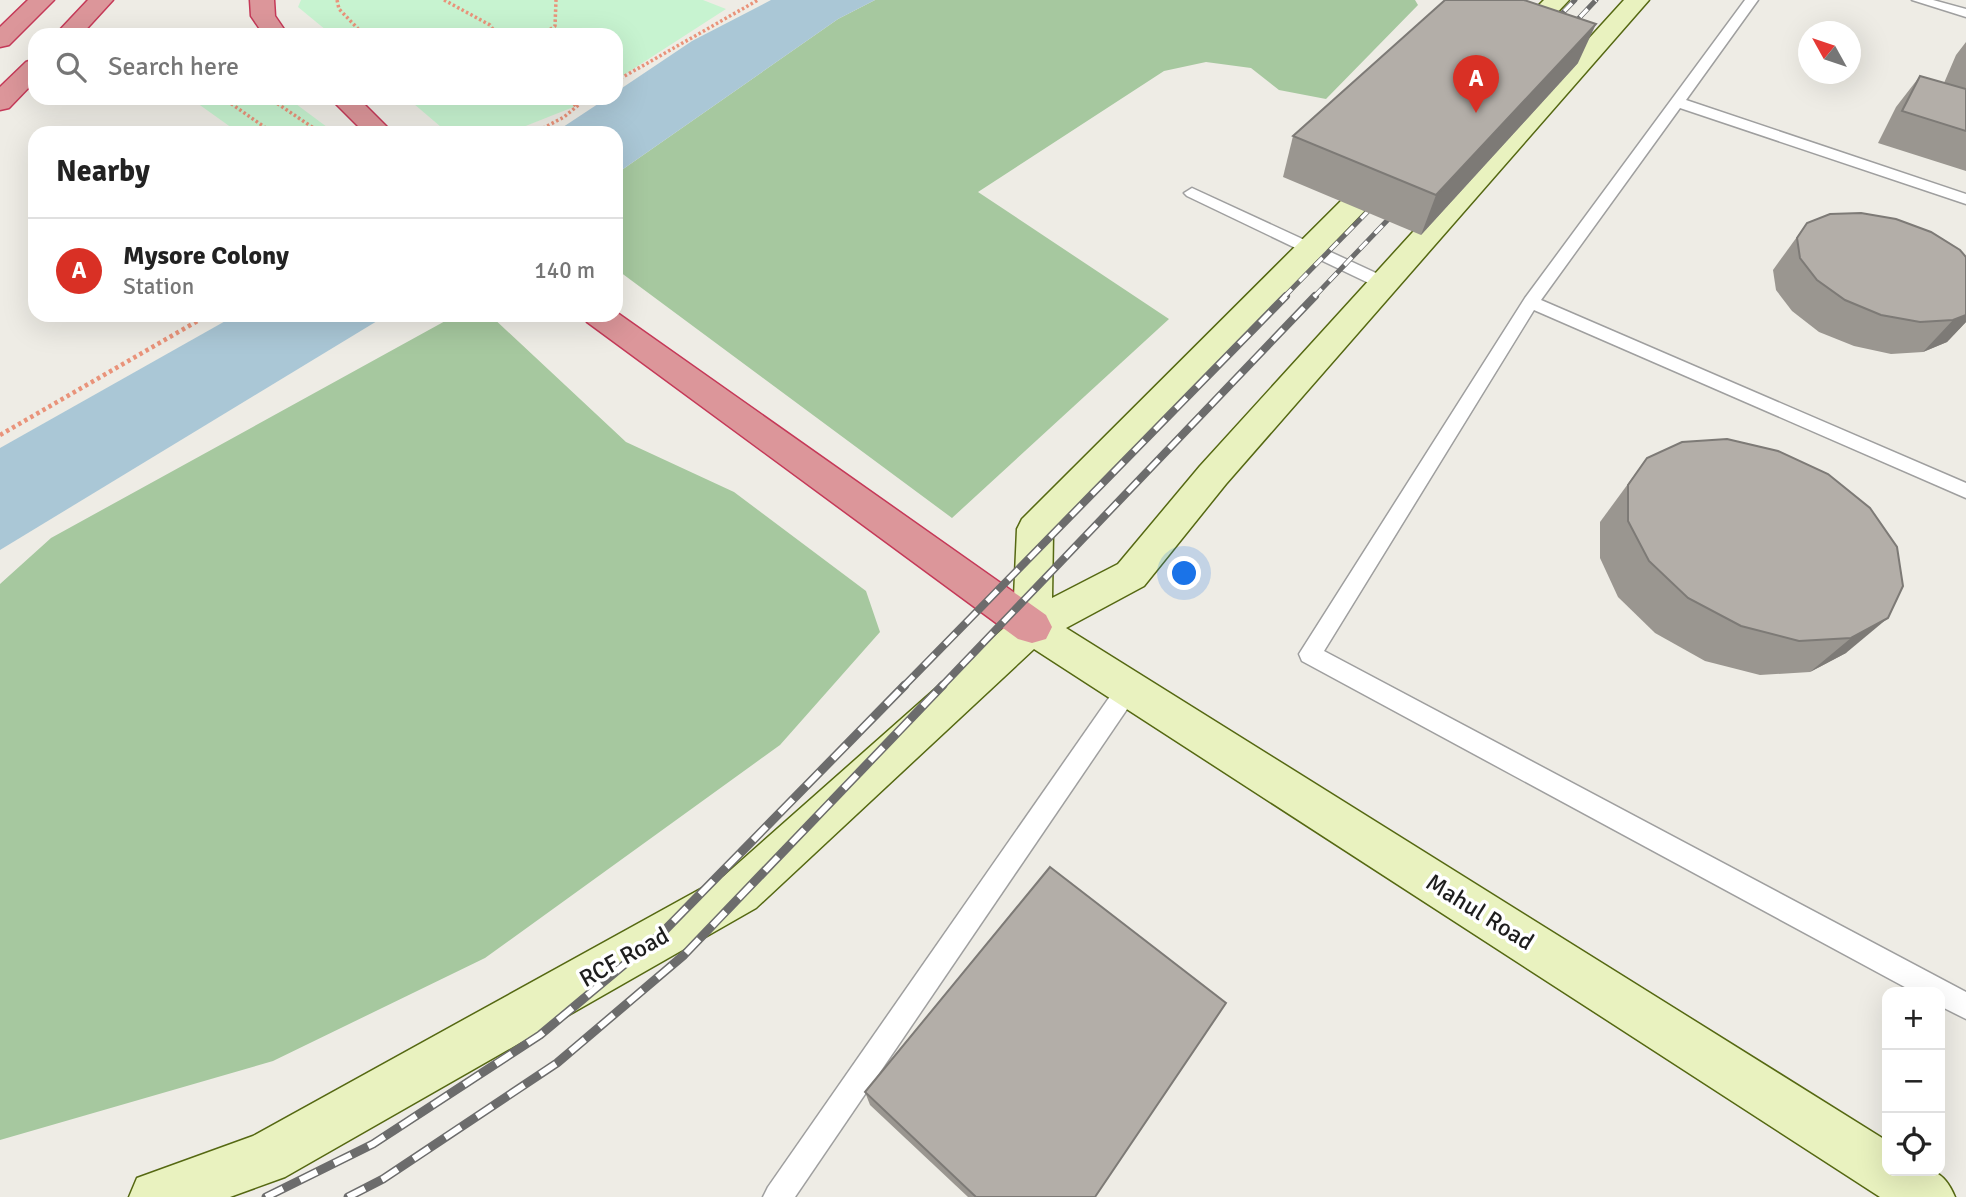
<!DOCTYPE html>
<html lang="en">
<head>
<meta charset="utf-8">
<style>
  body { margin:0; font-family:Signika,sans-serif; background:#f6f6f6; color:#222 }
  .controls { position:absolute; right:21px; bottom:21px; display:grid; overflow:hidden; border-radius:14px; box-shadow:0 7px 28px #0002 }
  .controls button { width:63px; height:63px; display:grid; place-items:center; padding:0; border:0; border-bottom:2px solid #e0e0e0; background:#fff; color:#222; font:35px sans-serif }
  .compass { position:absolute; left:1798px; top:21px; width:63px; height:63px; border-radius:50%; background:#fff; box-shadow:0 7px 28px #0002; rotate:310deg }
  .you { position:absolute; left:1185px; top:574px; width:24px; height:24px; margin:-18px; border:5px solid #fff; border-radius:50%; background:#1a73e8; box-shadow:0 0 0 10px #1a73e833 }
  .badge { display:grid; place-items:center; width:46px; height:46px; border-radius:50%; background:#d93025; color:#fff; font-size:23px; font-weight:700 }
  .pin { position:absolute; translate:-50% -58px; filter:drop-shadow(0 2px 4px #0008) }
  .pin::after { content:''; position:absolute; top:37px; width:24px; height:21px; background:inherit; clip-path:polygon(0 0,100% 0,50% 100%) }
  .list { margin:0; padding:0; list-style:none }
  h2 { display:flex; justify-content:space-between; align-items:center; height:91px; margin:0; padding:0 28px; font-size:30px }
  h2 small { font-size:23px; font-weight:400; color:#767676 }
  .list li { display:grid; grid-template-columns:46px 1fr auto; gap:21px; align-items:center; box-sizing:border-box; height:105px; padding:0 28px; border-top:2px solid #e0e0e0 }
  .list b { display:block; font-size:26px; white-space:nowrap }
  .list p { margin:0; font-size:23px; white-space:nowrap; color:#767676 }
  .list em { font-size:23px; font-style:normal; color:#767676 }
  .icon { flex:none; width:38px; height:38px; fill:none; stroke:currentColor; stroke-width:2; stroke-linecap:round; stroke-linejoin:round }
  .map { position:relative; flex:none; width:1966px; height:1197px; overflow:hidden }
  .search { position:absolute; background:#fff; box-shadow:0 7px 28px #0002; left:28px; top:28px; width:595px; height:77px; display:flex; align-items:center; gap:18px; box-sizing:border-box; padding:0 24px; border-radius:21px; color:#767676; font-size:26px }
  .panel { position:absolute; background:#fff; box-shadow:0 7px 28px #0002; left:28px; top:126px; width:595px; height:196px; border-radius:21px }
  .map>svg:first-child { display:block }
</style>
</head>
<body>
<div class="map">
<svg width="1966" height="1197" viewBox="0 0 1966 1197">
  <rect width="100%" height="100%" fill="#eeece5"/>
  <g fill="#a6c89f">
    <path d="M875 0H1415L1418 5 1326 99 1279 90 1251 68 1206 62 1164 71 978 192 1169 319 952 518 616 269V174L838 19Z"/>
    <path d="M490 315 626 442 734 492 866 591 880 632 780 745 485 958 273 1061 0 1140V584L51 538 447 320Z"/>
  </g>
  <g fill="#c7f3d0">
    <path d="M301 0H703L726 9 616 80V35H332L298 7Z"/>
    <path d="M190 98H288L335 133H239Z"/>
    <path d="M407 98H588L576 106 508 133H448Z"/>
  </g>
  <g fill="#aac7d6">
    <path d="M771 0H875L838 19 616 174V133H554L607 98H616V92L692 41Z"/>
    <path d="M236 315H387L0 550V448Z"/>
  </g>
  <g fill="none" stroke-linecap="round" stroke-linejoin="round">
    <g stroke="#9f9f9f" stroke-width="3">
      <g id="lane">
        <path d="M1745 0H1758L1686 100 1966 194V204L1680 108 1541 300 1966 483V498L1534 310 1324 651 1966 992V1019L1940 1006V992H1914L1302 661 1299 654 1525 298Z"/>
        <path d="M1912 0H1933L1966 9V17Z"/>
        <path d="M1192 188 1389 279 1391 283 1389 287H1377L1187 196 1184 193Z"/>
        <path d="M1128 679 1136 682 1139 689 1136 696 795 1197H763L768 1187 1120 682Z"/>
      </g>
    </g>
    <g stroke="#556812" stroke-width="3">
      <g id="secondary">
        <path d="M1544 0H1569L1522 50 1513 52 1504 50 1501 45 1504 40Z"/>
        <path d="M1624 0H1649L1226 484 1144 586 1066 628 1887 1141V1171C1922 1171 1940 1161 1955 1197H1880L1034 649 756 908 285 1177 230 1197H129L137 1178 253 1136 724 876 1013 620 1017 529 1022 519 1379 163 1389 161 1399 163 1403 169 1399 175 1053 534 1052 598 1118 564 1200 466Z"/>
      </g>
    </g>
    <g stroke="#c53958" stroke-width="3">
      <g id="highway">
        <path d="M28 0H54L9 45 0 47V27Z"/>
        <path d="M88 0H113L81 35H55Z"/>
        <path d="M250 0H274L275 16 288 35H264L251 16Z"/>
        <path d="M35 59V81L9 108 0 110V87L26 62Z"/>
        <path d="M330 98H358L393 133H365Z"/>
        <path d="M616 312 1046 615 1052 627 1046 639 1032 643 1018 639 587 322 582 315H616Z"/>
      </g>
    </g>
    <g stroke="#e9937a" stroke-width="3.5" stroke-dasharray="2.5 2.5" stroke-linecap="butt">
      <path d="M337 0 339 9 364 35"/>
      <path d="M444 0 490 25 497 35"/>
      <path d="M542 35 555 26 556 0"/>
      <path d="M616 81 758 0"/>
      <path d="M223 98 273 133"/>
      <path d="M269 98 321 133"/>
      <path d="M566 98 576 106"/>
      <path d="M534 133 564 117 587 98"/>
    </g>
    <path stroke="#e9937a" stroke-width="4.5" stroke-dasharray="3.5 3.5" stroke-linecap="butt" d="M0 435 208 315"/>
    <use href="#lane" fill="#fff" fill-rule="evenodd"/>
    <use href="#secondary" fill="#e9f2bf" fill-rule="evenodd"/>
    <use href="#highway" fill="#dc969a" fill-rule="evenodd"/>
    <g stroke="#6c6c6c" stroke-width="5">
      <g id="rail-far2">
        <path d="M1549 27 1575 0"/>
        <path d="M1565 33 1596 0"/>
        <path d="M1284 297 1380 199"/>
        <path d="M1314 297 1401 206"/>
      </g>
    </g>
    <g stroke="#6c6c6c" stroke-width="8">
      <g id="rail-far1">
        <path d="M903 687 1286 296"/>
        <path d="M941 687 1315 296"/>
      </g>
    </g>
    <g stroke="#6c6c6c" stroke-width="9">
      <g id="rail">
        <path d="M266 1197 373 1144 540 1035 662 933 905 685"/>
        <path d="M348 1197 383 1179 557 1063 684 955 943 685"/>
      </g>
    </g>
    <use href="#rail-far2" stroke="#fff" stroke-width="3.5" stroke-dasharray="11" stroke-linecap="butt"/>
    <use href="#rail-far1" stroke="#fff" stroke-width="5" stroke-dasharray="15" stroke-linecap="butt"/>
    <use href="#rail" stroke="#fff" stroke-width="6" stroke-dasharray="19" stroke-linecap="butt"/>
  </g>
  <g fill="#9a9690">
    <path d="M1966 42V171L1878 143 1896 107 1920 76 1944 83 1956 55Z"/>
    <path d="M1578 63 1421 235 1283 177 1293 136Z"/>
    <path d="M1807 223 1966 257V322L1947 342 1923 352 1891 354 1854 346 1819 332 1792 311 1776 290 1773 270Z"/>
    <path d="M1647 458 1897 547 1846 653 1810 672 1760 675 1705 661 1655 633 1618 597 1600 558V522Z"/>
    <path d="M865 1092 1095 1197H968L870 1105Z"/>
  </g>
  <g fill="#7d7a76">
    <path d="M1596 24 1578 63 1421 235 1436 195Z"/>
    <path d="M1966 315V322L1947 342 1923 352 1953 320Z"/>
    <path d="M1888 618 1846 653 1810 672 1851 638Z"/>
  </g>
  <g fill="#b3aea8" stroke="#7d7a76" stroke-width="2">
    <path d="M1445 0H1524L1596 24 1436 195 1293 136Z"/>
    <path d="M1920 76 1966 89V131L1902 111Z"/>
    <path d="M1861 213 1896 219 1931 232 1960 250 1966 257V315L1953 320 1920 322 1881 315 1845 300 1817 280 1800 258 1797 238 1807 223 1830 214Z"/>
    <path d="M1727 439 1778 451 1828 474 1870 508 1897 547 1903 586 1888 618 1851 638 1799 641 1741 626 1688 598 1649 561 1628 521V485L1647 458 1682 442Z"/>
    <path d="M1050 867 1226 1003 1095 1197H976L865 1092Z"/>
  </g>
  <g text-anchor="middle" stroke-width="7" stroke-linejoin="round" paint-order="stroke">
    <g font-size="24" fill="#1e1e1e" stroke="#fff">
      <text transform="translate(1480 912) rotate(32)" y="8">Mahul Road</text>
      <text transform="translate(624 957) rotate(-29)" y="8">RCF Road</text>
    </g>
  </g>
</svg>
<div class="controls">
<button>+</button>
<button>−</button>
<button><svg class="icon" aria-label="locate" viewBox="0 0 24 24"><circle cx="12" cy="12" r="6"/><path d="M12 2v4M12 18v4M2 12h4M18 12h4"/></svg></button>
</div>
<svg class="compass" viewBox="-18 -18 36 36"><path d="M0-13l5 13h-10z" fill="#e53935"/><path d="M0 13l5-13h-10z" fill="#767676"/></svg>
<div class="you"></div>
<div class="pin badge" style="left:1476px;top:113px">A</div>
<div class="search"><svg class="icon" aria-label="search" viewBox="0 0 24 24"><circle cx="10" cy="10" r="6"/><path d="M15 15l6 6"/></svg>Search here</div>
<section class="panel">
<h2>Nearby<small></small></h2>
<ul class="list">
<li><span class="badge">A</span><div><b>Mysore Colony</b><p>Station</p></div><em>140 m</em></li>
</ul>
</section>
</div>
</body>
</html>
